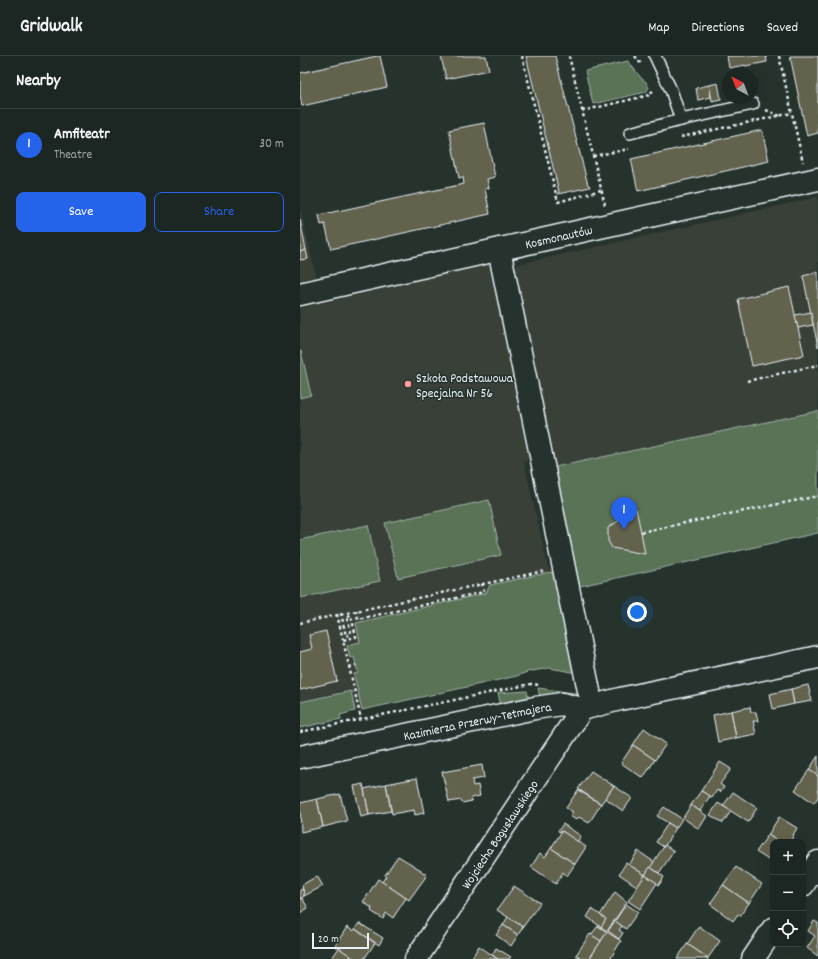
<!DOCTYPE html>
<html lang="en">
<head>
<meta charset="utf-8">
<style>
  body { margin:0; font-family:Dekko,sans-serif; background:#252e2a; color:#f1f3f6 }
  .controls { position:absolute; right:12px; bottom:12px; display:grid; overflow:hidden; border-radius:8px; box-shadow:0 4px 16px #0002 }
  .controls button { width:36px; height:36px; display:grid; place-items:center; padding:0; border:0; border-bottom:1px solid #3a4340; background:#1c2622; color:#f1f3f6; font:20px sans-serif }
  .compass { position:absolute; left:422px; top:12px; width:36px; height:36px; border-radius:50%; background:#1c2622; box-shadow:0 4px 16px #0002; rotate:318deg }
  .scale { position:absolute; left:12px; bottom:10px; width:57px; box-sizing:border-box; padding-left:4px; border:2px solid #e8f1f8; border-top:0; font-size:11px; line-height:14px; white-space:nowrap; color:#e8f1f8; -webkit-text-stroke:3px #26332d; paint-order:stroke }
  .you { position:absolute; left:337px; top:556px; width:14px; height:14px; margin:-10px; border:3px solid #fff; border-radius:50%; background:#1a73e8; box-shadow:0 0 0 6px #1a73e833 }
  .badge { display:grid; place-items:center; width:26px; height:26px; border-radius:50%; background:#2563eb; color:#fff; font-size:13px; font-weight:700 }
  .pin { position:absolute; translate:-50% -33px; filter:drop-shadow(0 1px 2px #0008) }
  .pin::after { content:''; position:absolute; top:21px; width:14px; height:12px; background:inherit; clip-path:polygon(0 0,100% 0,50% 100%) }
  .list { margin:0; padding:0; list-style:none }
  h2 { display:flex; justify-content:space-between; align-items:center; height:52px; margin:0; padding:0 16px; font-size:17px }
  h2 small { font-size:13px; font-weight:400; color:#a0a5a5 }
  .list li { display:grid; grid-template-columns:26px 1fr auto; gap:12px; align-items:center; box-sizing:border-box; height:72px; padding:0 16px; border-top:1px solid #3a4340 }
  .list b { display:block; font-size:15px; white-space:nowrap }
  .list p { margin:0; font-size:13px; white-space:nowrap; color:#a0a5a5 }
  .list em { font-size:13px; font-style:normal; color:#a0a5a5 }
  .actions { display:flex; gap:8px; padding:12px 16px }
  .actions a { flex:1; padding:9px 0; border:1px solid #2563eb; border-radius:8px; text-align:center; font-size:14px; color:#2563eb }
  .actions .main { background:#2563eb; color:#fff }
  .icon { flex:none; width:22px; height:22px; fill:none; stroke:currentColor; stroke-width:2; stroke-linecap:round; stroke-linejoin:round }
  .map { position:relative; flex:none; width:518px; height:903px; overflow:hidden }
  header { display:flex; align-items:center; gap:24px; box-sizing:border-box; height:56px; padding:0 20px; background:#1c2622; border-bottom:1px solid #3a4340 }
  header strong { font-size:19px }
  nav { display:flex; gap:22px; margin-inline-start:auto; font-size:14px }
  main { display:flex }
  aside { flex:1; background:#1c2622 }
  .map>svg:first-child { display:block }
</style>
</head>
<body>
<header>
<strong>Gridwalk</strong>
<nav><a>Map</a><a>Directions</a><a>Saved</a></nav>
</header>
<main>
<aside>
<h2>Nearby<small></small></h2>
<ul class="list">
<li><span class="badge">1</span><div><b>Amfiteatr</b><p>Theatre</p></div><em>30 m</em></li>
</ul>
<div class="actions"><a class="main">Save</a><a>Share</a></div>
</aside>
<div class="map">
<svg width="518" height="903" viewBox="0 0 518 903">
  <rect width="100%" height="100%" fill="#26332d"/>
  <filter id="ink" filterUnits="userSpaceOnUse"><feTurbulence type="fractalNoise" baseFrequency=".025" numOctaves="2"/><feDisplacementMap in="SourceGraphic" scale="8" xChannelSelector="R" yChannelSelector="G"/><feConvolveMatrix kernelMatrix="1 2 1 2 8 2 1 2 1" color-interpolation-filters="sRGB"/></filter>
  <g filter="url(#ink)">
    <g fill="#394137">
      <path d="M518 141V355L251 412 211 210Z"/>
      <path d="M0 151 17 224 0 228Z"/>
      <path d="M191 207 231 404 224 406 248 511 257 523 278 617 249 612 227 616 217 620 0 667V252Z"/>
    </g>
    <g fill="#5a7257" stroke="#a1b2a8">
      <path d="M328 5 341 22 346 26 349 32 346 36 293 48 285 15Z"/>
      <path d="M0 295H1L11 339 0 342Z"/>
      <path d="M518 355V477L276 531 251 412Z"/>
      <path d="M189 444 201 499 98 522 85 467Z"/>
      <path d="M68 469 80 525 0 542V484Z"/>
      <path d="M251 516 257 523 278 617 249 612 227 616 217 620 62 654 54 618 58 617 54 601 50 602 47 589 60 586 56 567 186 537 190 529Z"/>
      <path d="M238 632 282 638 255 639 240 642Z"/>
      <path d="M51 635 55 655 40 659 41 663 0 672V646Z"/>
      <path d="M227 635 229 645 201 650 198 637Z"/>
    </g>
    <g fill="#64624e" stroke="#e8f1f8">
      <path d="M77 0H80L87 31 2 50 0 38V17Z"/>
      <path d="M141 0H186L189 14 146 23Z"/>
      <path d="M226 0H255L288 129H289L290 131 258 138V137L259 136Z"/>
      <path d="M427 0H466L467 6 445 10V9L429 12Z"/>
      <path d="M490 0H518V77L507 80Z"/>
      <path d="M418 27 421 43 412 45 409 29Z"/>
      <path d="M409 29 411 41 398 44 396 32Z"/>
      <path d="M184 67 195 121 187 123 189 132 185 133 190 158 31 193 25 168 21 169 19 159 164 128 163 121 159 122 149 74Z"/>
      <path d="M462 74 469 105 338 135 331 103Z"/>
      <path d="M0 164 6 194 0 196Z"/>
      <path d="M6 194 8 203 0 204V196Z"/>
      <path d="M518 216V291L503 220Z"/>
      <path d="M489 231 504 299 452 310 438 243Z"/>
      <path d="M511 256 513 269 498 272 495 259Z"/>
      <path d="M336 453 341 476 345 498 312 492 308 485V472Z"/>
      <path d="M26 575 37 625 0 634V596L12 593 9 579Z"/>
      <path d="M508 629 512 645 494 648 491 633Z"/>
      <path d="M491 633 494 648 473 653 470 638Z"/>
      <path d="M450 651 451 656H456L458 665H453L456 678 436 682 431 655Z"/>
      <path d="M431 655 436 682 418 686 413 659Z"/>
      <path d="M344 672 366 688 355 704 333 689Z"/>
      <path d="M333 689 355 704 343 722 321 707Z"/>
      <path d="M518 700V720L509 714Z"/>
      <path d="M420 706 431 713 420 728 424 731 420 736 417 734 412 742 401 735Z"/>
      <path d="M182 709 184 722 172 724 173 730 178 729 180 740 171 742 172 745 162 747 161 744 149 746 142 716Z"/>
      <path d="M509 714 518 720V741L514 747 495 734Z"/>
      <path d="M291 715 314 730 301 748 278 733Z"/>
      <path d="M117 722 124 757 115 759 114 754 92 758 86 728Z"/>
      <path d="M63 728 69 759 61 761 54 730Z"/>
      <path d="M86 728 91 755 69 759 64 733Z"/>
      <path d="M314 730 332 742 323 755 305 742Z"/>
      <path d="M278 734 301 748 289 767 279 761 276 764 270 760 273 756 266 752Z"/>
      <path d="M401 735 410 740 400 755 391 749Z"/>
      <path d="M433 736 457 752 448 766 423 750Z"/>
      <path d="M40 738 47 765 23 771 17 743Z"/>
      <path d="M17 743 23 771 1 776 0 747Z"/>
      <path d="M418 747 431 755 423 767 410 759Z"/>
      <path d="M391 749 407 760 399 773 383 762Z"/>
      <path d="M364 751 382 763 376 772 357 760Z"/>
      <path d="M479 761 497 772 493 779H494L490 786H479L468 779Z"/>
      <path d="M368 767 376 772 364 791 356 786Z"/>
      <path d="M263 768 281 780 277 786 262 775 261 776 258 775Z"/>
      <path d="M262 775 286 791 275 808 251 792Z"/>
      <path d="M468 779 479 786H473V807L456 796Z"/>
      <path d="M365 789 374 795 359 817 350 811Z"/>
      <path d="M251 792 275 808 267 820 263 816 256 828 231 811 240 797 245 801Z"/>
      <path d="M338 795 354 806 345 819 329 809Z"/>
      <path d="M98 800 121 814H120L127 819 109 844 82 826 86 820 85 819Z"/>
      <path d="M326 807 345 819 338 831 319 818Z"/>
      <path d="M350 811 364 821 359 829 345 819Z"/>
      <path d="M436 811 462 828 449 847 423 829Z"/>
      <path d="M345 819 357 827 340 853 328 845Z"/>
      <path d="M17 820 23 830 4 840 2 829Z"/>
      <path d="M78 823 106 842 93 862 86 857 83 863 71 855 72 852 63 846Z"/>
      <path d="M423 829 449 847 440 860 438 858 433 865 410 848Z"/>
      <path d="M214 830 240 847 223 871 197 854Z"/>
      <path d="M3 833 4 840 0 843V834Z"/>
      <path d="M315 836 327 846 307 875 301 871 306 863 300 859Z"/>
      <path d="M2 842 8 852 0 857V843Z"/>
      <path d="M326 848 338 856 326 873 315 865Z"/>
      <path d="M292 853 306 863 301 871 287 861Z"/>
      <path d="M208 861 223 871 218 879 203 869Z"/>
      <path d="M315 865 322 870 319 874 323 877 319 883 308 875Z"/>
      <path d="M514 865 518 867V900L507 892 515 880 508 875Z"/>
      <path d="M59 867 83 882 79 889 55 873Z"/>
      <path d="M203 869 218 879 211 890 196 879Z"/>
      <path d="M298 870 307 876 301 885 291 879Z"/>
      <path d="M399 870 420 885 408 902 387 888Z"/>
      <path d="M47 871 53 875 55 873 75 887 64 903H55L35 890Z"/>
      <path d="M307 876 321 885 310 903H289Z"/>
      <path d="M290 878 301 885 289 903H283L276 899Z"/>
      <path d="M387 888 408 902V903H377Z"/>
      <path d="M179 890 192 899 198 903H171Z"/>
      <path d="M39 892 55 903H31Z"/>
      <path d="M196 892 211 901 209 903H198L192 899Z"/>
    </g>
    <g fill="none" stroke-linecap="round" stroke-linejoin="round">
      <g stroke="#e8f1f8" stroke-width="14">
        <g id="lane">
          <path d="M355 0 371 34 381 64 453 48"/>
          <path d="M330 77 381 64"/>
        </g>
      </g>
      <g stroke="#e8f1f8" stroke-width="25">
        <g id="street">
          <path d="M199 193 289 635"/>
          <path id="s1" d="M0 238 286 174 518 123"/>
          <path id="s2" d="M0 701 235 652 262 648 282 653 320 643 518 601"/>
          <path d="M503 829 518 806"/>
          <path id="s3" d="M116 903 282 653"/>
          <path d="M453 903 473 873"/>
        </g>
      </g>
      <g stroke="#e8f1f8" stroke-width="2.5" stroke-dasharray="3 3" stroke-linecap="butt">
        <path d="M222 0 258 146 301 134"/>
        <path d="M269 0 305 149"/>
        <path d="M335 0 341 8"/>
        <path d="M479 0 503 106"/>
        <path d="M466 54 480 60"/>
        <path d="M282 55 350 39 354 32"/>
        <path d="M381 81 492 57"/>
        <path d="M293 100 329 93"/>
        <path d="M447 325 518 309"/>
        <path d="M341 476 518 440"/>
        <path d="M56 554 58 563 184 536 182 528"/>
        <path d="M41 557 46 580 51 578 47 560 51 559 56 581 43 584 61 663"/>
        <path d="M37 558 43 584"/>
        <path d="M0 567 244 515"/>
        <path d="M49 611 56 609"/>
        <path d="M0 676 231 628 241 629"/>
      </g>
      <use href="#lane" stroke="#26332d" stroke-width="11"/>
      <use href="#street" stroke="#26332d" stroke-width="22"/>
    </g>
  </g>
  <circle fill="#ff9aa2" stroke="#26332d" stroke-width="1.5" cx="108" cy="328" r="4"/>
  <g text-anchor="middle" stroke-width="3" stroke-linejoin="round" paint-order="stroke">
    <g font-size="13" fill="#e8f1f8" stroke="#26332d">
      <text dy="5" stroke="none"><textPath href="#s1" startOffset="265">Kosmonautów</textPath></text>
      <text dy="5" stroke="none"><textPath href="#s2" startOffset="181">Kazimierza Przerwy-Tetmajera</textPath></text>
      <text dy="5" stroke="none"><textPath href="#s3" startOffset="150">Wojciecha Bogusławskiego</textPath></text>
    </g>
    <g font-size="13" fill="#e8f1f8" stroke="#26332d" text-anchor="start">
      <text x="116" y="326">Szkoła Podstawowa<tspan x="116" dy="15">Specjalna Nr 56</tspan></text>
    </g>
  </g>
</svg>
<div class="controls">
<button>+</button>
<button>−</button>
<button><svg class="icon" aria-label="locate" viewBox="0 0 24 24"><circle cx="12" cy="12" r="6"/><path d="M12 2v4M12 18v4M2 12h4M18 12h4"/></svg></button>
</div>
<svg class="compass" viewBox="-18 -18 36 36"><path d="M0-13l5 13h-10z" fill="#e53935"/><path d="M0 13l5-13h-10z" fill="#a0a5a5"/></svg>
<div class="scale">20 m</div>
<div class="you"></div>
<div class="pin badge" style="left:324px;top:474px">1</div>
</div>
</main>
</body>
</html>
